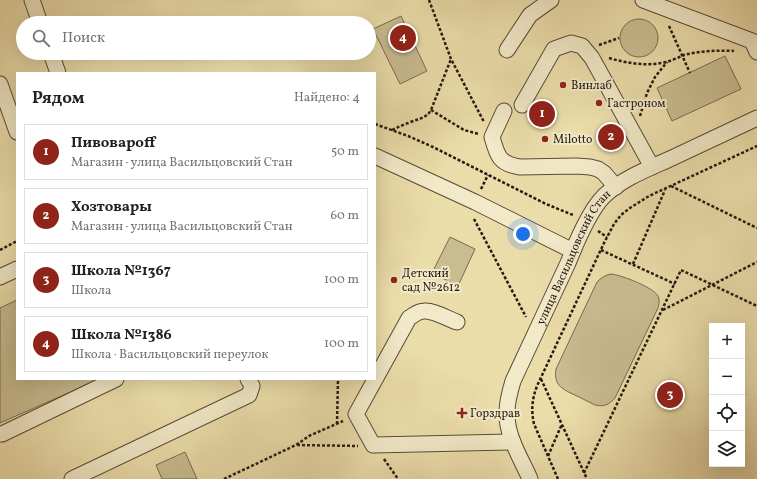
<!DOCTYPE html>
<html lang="ru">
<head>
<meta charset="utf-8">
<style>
  body { margin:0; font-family:Vollkorn,serif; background:#f2f2f2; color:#202124 }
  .controls { position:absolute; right:12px; bottom:12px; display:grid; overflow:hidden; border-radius:0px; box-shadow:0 4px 16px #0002 }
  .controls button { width:36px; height:36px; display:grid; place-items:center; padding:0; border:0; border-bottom:1px solid #e0e0e0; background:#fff; color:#202124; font:20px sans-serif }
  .you { position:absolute; left:523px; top:234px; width:14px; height:14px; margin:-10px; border:3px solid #fff; border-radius:50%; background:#1a73e8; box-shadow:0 0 0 6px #1a73e833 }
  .badge { display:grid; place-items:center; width:26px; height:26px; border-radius:50%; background:#8f2418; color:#fff; font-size:13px; font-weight:700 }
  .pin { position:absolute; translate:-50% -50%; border:2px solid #fff; box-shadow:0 1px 4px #0006 }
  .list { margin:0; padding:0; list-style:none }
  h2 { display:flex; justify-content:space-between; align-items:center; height:52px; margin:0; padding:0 16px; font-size:17px }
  h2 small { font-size:13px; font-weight:400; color:#757577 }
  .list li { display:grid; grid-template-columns:26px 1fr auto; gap:12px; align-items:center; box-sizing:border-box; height:56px; margin:0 8px 8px; padding:0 8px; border:1px solid #e0e0e0; border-radius:0px }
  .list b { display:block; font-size:15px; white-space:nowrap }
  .list p { margin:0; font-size:13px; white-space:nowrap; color:#757577 }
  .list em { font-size:13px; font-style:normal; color:#757577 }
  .icon { flex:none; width:22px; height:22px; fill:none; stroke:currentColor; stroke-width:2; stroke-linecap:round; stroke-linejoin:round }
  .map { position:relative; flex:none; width:757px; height:479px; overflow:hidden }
  .search { position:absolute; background:#fff; box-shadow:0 4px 16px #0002; left:16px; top:16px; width:360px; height:44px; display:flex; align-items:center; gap:10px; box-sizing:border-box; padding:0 14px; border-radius:22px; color:#757577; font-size:15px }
  .panel { position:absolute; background:#fff; box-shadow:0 4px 16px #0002; left:16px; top:72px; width:360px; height:308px; border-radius:0px }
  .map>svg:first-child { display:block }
</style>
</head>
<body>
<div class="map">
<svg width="757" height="479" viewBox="0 0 757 479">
  <rect width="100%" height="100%" fill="#ebddaa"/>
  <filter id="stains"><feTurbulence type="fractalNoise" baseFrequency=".005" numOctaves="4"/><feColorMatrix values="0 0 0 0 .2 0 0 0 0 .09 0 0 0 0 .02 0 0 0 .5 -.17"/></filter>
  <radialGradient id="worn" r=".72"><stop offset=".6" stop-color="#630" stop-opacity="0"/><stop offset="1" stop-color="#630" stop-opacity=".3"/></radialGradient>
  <g fill="#c9bc90" stroke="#776b51">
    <path d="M401 16 427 71 400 84 373 29Z"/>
    <circle cx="639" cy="38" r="19"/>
    <path d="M725 56 741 89 672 121 657 88Z"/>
    <path d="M450 237 475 249 458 286 432 273Z"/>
    <path d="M611 274C621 275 653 287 658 296 660 300 659 304 658 308L615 398C609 405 603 407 595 405 589 402 583 399 577 396 564 390 553 386 556 369L597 282C601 278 605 275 611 274Z"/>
    <path d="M17 300V379H100L0 423V308Z"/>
    <path d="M185 452 197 479H162L156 465Z"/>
  </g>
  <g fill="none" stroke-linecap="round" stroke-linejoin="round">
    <g stroke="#564b38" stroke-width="17">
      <g id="minor">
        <path d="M32 0 40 23"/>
        <path d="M643 0 752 41 757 52"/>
        <path d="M507 50 530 15 551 0"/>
        <path d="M51 53 58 73"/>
        <path d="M0 84 17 132"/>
        <path d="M522 105 554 49 571 43 582 46 592 58 652 167"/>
        <path d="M504 111 492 137C497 155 499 164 520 167L576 166 590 167 598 169 604 173 616 187"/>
        <path d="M375 156 475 202 573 251"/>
        <path d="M0 277 17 269"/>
        <path d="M457 322C448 319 433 310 424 311 418 311 414 315 409 318L356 414 373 445 513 442"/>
        <path d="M0 434H2L116 379"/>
        <path d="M72 479 249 395 252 386 248 379"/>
        <path id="s1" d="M530 479C521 458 506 436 507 412 507 401 510 391 513 381 531 342 550 302 568 263 576 243 589 211 604 196 623 178 648 169 672 158 700 145 729 131 757 118"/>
      </g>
    </g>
    <g stroke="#251a12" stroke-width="2.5" stroke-dasharray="3 2" stroke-linecap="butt">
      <path d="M429 0 451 59 484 122"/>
      <path d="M669 26 690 73"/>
      <path d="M599 45 619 38"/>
      <path d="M609 58C626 63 644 66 661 63 669 62 677 58 684 55 700 51 717 50 734 51"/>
      <path d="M431 110 464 130 479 134"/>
      <path d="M640 116 647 93 655 77 667 62"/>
      <path d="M375 124 408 136 433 147 546 204 573 215"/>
      <path d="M392 130C398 127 403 125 408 123 417 119 426 119 431 110L451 59"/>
      <path d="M671 186 757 228"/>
      <path d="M481 189 488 175"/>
      <path d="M474 219 526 317"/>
      <path d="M598 231 607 237"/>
      <path d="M0 250 17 241"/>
      <path d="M601 250 675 284"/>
      <path d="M633 264 665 190"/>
      <path d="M663 310 757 262"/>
      <path d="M541 379 587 479"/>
      <path d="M337 424 338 379"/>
      <path d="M297 445 358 446"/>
      <path d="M548 456 562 424"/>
      <path d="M384 459 398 479"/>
      <path d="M584 473 681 270 757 306"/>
      <path d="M224 479 296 445 309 436 343 421"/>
      <path d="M558 479 534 424C531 410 532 399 537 386L604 243 614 224 621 215 630 208 649 196 757 146"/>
    </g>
    <use href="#minor" stroke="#f2e9c8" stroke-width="15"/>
  </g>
  <g fill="#8f2418" stroke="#f2e9c8" stroke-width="1.5">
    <circle cx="563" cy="85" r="4"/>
    <circle cx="599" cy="103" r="4"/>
    <circle cx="545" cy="139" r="4"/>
    <circle cx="394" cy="280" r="4"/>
    <path d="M460 407h4v4h4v4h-4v4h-4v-4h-4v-4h4z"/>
  </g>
  <g text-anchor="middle" stroke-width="4" stroke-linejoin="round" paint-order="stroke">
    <g font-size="12" fill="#251a12" stroke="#f2e9c8" text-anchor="start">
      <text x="571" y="89">Винлаб</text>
      <text x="607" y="107">Гастроном</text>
      <text x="553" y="143">Milotto</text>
      <text x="402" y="277">Детский<tspan x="402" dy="14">сад №2612</tspan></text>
      <text x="470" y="417">Горздрав</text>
    </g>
    <g font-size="12" fill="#251a12" stroke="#f2e9c8">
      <text dy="4" stroke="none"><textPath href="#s1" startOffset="241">улица Васильцовский Стан</textPath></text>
    </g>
  </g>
  <rect width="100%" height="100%" filter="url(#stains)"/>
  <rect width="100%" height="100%" fill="url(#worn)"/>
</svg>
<div class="controls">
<button>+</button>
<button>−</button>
<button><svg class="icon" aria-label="locate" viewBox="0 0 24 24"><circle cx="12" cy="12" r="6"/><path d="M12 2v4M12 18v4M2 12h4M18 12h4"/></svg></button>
<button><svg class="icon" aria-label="layers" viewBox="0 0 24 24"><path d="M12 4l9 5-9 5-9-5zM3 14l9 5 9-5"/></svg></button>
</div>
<div class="you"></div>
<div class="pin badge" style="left:542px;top:114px">1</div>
<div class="pin badge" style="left:611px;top:137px">2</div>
<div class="pin badge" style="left:670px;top:395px">3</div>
<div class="pin badge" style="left:403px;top:38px">4</div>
<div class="search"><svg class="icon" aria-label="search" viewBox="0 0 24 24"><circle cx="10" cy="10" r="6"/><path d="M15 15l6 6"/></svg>Поиск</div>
<section class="panel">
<h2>Рядом<small>Найдено: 4</small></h2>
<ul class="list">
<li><span class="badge">1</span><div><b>Пивовароff</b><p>Магазин · улица Васильцовский Стан</p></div><em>50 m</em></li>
<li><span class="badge">2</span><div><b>Хозтовары</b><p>Магазин · улица Васильцовский Стан</p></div><em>60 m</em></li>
<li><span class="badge">3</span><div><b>Школа №1367</b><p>Школа</p></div><em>100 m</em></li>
<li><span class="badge">4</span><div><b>Школа №1386</b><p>Школа · Васильцовский переулок</p></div><em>100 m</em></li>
</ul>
</section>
</div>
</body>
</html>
